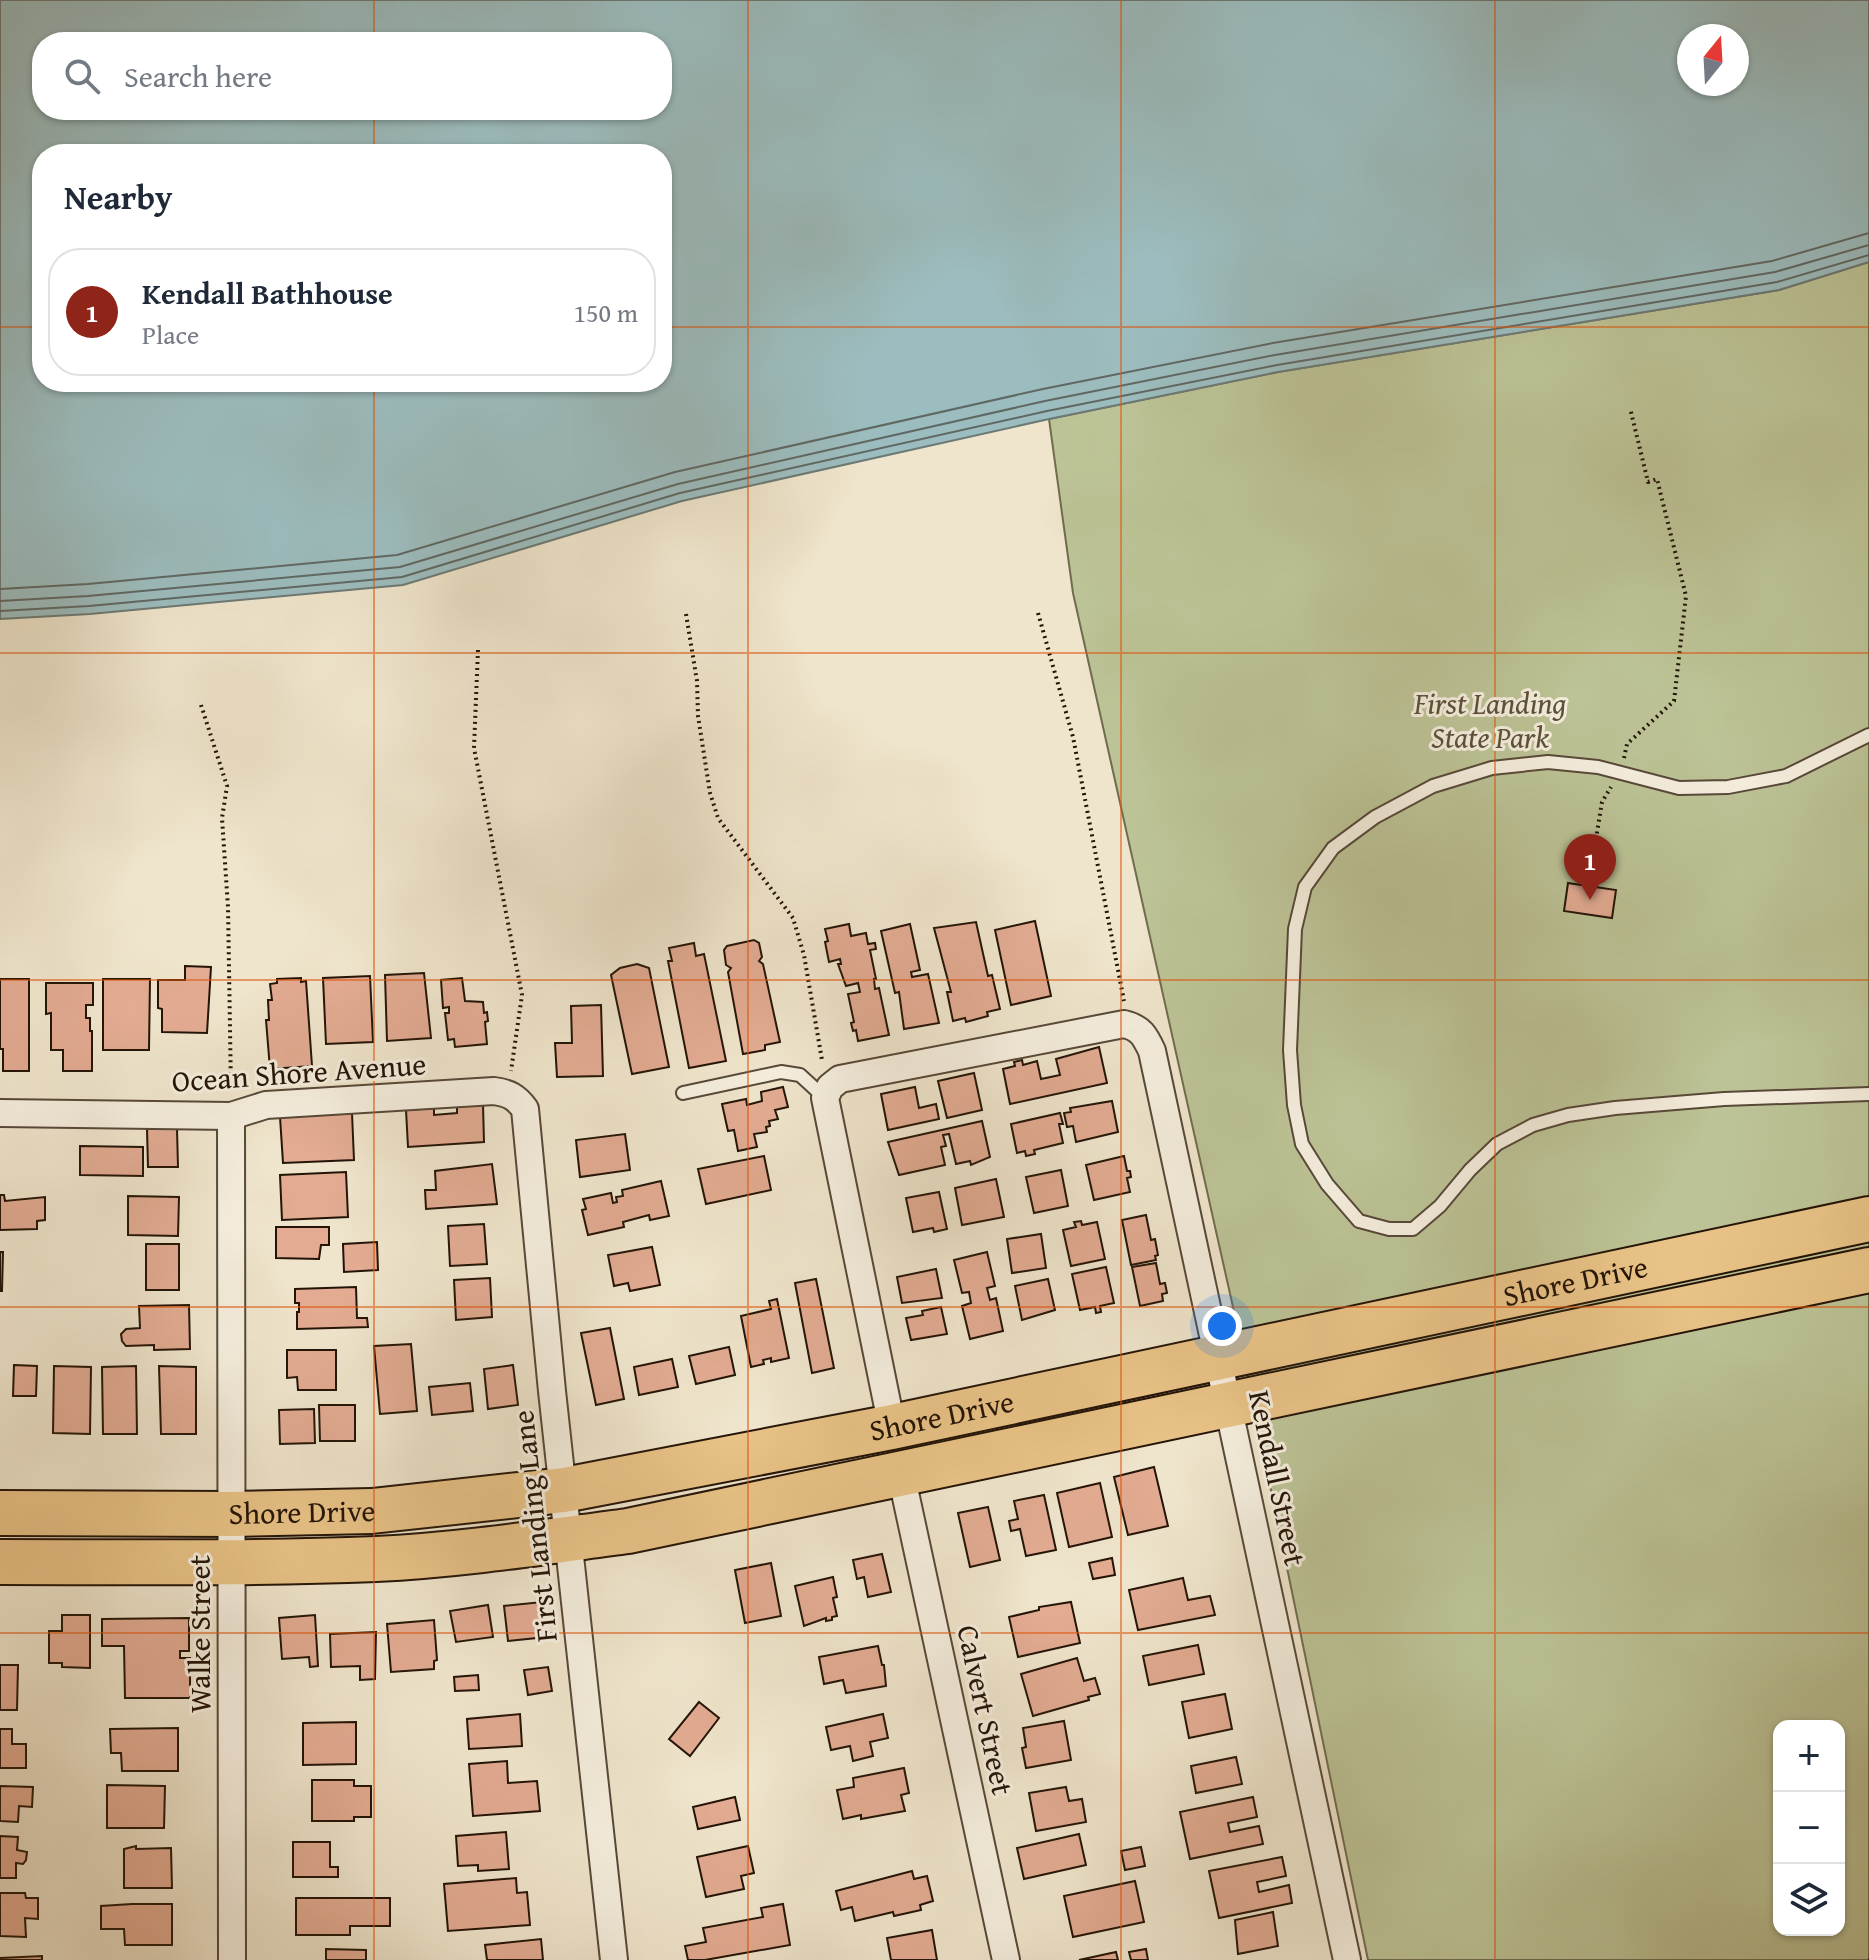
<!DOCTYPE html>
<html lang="en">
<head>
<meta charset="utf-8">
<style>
  body { margin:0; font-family:"Gentium Book Plus",serif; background:#f2f2f3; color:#1f2937 }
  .controls { position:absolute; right:24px; bottom:24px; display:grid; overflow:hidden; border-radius:16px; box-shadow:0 2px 6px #0004 }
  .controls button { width:72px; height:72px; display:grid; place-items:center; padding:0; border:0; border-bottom:2px solid #e0e1e3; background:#fff; color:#1f2937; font:40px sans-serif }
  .compass { position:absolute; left:1677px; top:24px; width:72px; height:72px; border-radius:50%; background:#fff; box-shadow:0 2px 6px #0004; rotate:18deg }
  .you { position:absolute; left:1222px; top:1326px; width:28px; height:28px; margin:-20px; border:6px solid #fff; border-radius:50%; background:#1a73e8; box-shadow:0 0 0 12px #1a73e833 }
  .badge { display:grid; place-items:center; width:52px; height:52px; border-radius:50%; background:#8f2418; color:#fff; font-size:26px; font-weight:700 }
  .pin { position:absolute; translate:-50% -66px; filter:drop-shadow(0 2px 4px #0008) }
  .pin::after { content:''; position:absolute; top:42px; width:28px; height:24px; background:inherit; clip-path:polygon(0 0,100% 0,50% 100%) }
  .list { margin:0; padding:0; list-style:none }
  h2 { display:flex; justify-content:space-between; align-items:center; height:104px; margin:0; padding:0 32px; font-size:34px }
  h2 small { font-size:26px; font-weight:400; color:#747a83 }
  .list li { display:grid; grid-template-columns:52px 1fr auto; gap:24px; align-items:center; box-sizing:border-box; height:128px; margin:0 16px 16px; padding:0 16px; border:2px solid #e0e1e3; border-radius:32px }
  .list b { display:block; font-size:30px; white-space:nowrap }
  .list p { margin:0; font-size:26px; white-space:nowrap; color:#747a83 }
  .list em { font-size:26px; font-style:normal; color:#747a83 }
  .icon { flex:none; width:44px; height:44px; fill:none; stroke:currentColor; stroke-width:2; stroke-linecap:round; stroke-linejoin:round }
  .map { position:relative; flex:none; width:1869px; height:1960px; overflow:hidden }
  .search { position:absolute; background:#fff; box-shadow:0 2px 6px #0004; left:32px; top:32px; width:640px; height:88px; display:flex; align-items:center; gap:20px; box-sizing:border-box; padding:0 28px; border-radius:32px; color:#747a83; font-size:30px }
  .panel { position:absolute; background:#fff; box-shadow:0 2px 6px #0004; left:32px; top:144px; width:640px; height:248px; border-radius:32px }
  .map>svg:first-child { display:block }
</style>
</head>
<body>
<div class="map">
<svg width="1869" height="1960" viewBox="0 0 1869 1960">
  <rect width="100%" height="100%" fill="#efe5cc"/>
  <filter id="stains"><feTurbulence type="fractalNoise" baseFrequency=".0025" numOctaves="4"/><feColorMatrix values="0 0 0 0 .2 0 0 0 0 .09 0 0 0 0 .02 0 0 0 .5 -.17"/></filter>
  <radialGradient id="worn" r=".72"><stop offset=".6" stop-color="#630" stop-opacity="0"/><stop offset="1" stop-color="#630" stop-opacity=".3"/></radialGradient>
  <path fill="#bcc396" stroke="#706c4e" stroke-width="2" fill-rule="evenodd" d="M1869 262V1960H1368L1235 1316 1073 593 1049 419 1278 372 1779 290ZM1779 1726H1839V1930H1779Z"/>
  <path fill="#9cbdbf" stroke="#6c7975" stroke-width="2" fill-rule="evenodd" d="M0 0H1869V262L1779 290 1278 372 1049 419 682 501 403 585 90 614 0 619ZM1689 36H1737V84H1689ZM42 42H662V110H42ZM42 154H662V382H42Z"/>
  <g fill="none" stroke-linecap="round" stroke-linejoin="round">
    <g stroke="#606863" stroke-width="2">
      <path d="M0 589 88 584 397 555 675 472 1043 389 1273 343 1772 261 1869 233"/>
      <path d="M0 601 88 596 400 567 678 484 1045 401 1275 355 1775 272 1869 245"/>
      <path d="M0 611 89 606 402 577 680 493 1047 411 1277 365 1777 282 1869 255"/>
    </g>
  </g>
  <g fill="#e2ab92" stroke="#241407" stroke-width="2">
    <path d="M1568 883 1616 890 1612 918 1564 911Z"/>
    <path d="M1035 921 1051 996 1011 1005 995 930Z"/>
    <path d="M976 922 988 976 992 975 1000 1009 987 1012 988 1016 966 1022 965 1018 953 1021 947 992H951L934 928Z"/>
    <path d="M849 924 851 936 866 933 868 944 875 943 876 949 870 950 876 979H874L875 989 879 988 889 1035 858 1041 856 1030 853 1031 851 1023 854 1022 848 994 860 992 858 983 846 986 838 964H841L840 959 829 962 825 942 828 941 825 929Z"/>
    <path d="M910 924 920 970 911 972 912 977 928 974 939 1023 904 1029 899 992 895 993 881 931Z"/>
    <path d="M754 940 759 943 762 957 759 961 763 964 780 1042 765 1045V1050L743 1054 728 972 731 968 726 965 724 950 727 946Z"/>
    <path d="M694 943 696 956 704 954 726 1061 689 1068 668 961H672L669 948Z"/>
    <path d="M637 964 649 968 669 1067 632 1074 611 975 620 968Z"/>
    <path d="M185 966 211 967 207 1033 162 1032V1009L158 1008V980H185Z"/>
    <path d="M424 973 431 1038 387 1041 385 975Z"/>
    <path d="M370 976 373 1042 326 1044 323 978Z"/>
    <path d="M301 978V982L306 981 312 1066 270 1069 266 1020H269L268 1000H272L270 984 277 983V979Z"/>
    <path d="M462 978 465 1001 483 1002 484 1013 487 1012 488 1021 485 1022 487 1044 455 1047 454 1039 448 1040 445 1013H449V1007L443 1008 441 980Z"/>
    <path d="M0 979H29V1071H3V1049H0Z"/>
    <path d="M103 979H150L149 1050H103Z"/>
    <path d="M46 983H93V1005H86V1018H90V1031H92V1071H63V1050H51V1013L46 1014Z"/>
    <path d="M601 1005 603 1076 557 1077 555 1043H572L571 1006Z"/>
    <path d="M1099 1047 1107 1083 1010 1104 1003 1069 1015 1066 1014 1062 1022 1060 1023 1065 1037 1061 1041 1079 1060 1075 1056 1059Z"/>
    <path d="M974 1073 982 1110 947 1118 938 1081Z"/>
    <path d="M783 1087 788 1107 775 1110 778 1119 769 1121 770 1126 766 1127 767 1132 754 1134 757 1147 738 1151 734 1130 728 1131 722 1104 746 1099 747 1105 762 1101 761 1092Z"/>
    <path d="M915 1087 919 1108 936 1104 939 1119 888 1130 881 1094Z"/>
    <path d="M1112 1101 1118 1132 1076 1142 1073 1126 1067 1127 1064 1113 1071 1112 1070 1108Z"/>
    <path d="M483 1104 484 1142 408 1147 406 1110 434 1108V1115L457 1113V1106Z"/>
    <path d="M352 1113 354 1160 283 1163 280 1117Z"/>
    <path d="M1060 1113 1063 1124H1059L1063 1143 1034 1150 1035 1154 1026 1156 1025 1151 1017 1153 1011 1124Z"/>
    <path d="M982 1121 990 1157 971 1165 970 1161 956 1164 949 1134 943 1135 946 1146 941 1147 945 1165 899 1175 888 1142Z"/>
    <path d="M147 1129H177L178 1167H148Z"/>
    <path d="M625 1134 630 1170 580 1177 576 1140Z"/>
    <path d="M80 1146 143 1147V1176L80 1175Z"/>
    <path d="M764 1156 771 1190 706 1204 698 1169Z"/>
    <path d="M1124 1156 1127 1171H1130L1131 1177 1127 1178 1130 1192 1094 1200 1086 1165Z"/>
    <path d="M492 1164 497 1204 426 1209 425 1190H436L435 1171Z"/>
    <path d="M1061 1170 1068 1206 1034 1213 1026 1177Z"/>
    <path d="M346 1172 348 1217 282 1220 280 1175Z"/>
    <path d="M996 1179 1004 1217 962 1225 955 1188Z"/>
    <path d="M661 1181 669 1216 650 1220 649 1215 623 1222 624 1227 588 1235 582 1210 586 1209 583 1199 611 1193 613 1203 617 1202 616 1197 623 1196 622 1190Z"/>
    <path d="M939 1192 947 1229 934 1232 933 1228 913 1232 906 1198Z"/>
    <path d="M0 1195H4L5 1201 45 1197V1220L37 1221V1229L0 1230Z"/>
    <path d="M128 1196 179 1197 178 1236 128 1235Z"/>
    <path d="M1146 1215 1151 1240 1155 1239 1158 1255 1155 1256 1156 1260 1131 1265 1122 1220Z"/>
    <path d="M1081 1221 1082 1225 1097 1222 1105 1259 1071 1266 1063 1230 1076 1227 1074 1222Z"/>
    <path d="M484 1224 487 1264 450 1266 448 1226Z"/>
    <path d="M276 1227H329V1245H321L319 1259 276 1258Z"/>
    <path d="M1041 1234 1046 1268 1012 1273 1007 1239Z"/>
    <path d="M377 1242 378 1270 344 1272 343 1244Z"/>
    <rect x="146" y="1244" width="33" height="46"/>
    <path d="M652 1247 660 1285 630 1291 628 1283 614 1286 608 1255Z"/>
    <path d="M0 1252H3L2 1291H0Z"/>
    <path d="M987 1252 995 1286 987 1288 990 1300 996 1298 1003 1331 970 1339 962 1306 971 1303 969 1292 962 1293 954 1260Z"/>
    <path d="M1156 1263 1160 1284 1165 1283 1167 1293 1162 1294 1163 1301 1140 1306 1132 1267Z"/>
    <path d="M1106 1267 1114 1303 1100 1306 1101 1312 1096 1313 1095 1307 1080 1310 1072 1274Z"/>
    <path d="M936 1269 942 1298 902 1303 897 1277Z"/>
    <path d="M490 1278 492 1317 456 1320 454 1280Z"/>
    <path d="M816 1279 834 1368 812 1373 795 1283Z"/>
    <path d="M1048 1279 1055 1310 1022 1320 1015 1286Z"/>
    <path d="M356 1287 357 1318H367L368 1327 297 1329V1312H299V1303H295V1289Z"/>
    <path d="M777 1299 789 1358 771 1362V1358L763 1360 764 1364 751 1367 741 1316 771 1309 769 1301Z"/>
    <path d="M189 1305 190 1349 154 1350V1345L126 1346 122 1341 121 1334 126 1329 140 1328 139 1306Z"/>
    <path d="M941 1307 947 1334 911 1340 906 1318 923 1315 922 1311Z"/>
    <path d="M610 1328 624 1399 596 1405 581 1333Z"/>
    <path d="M411 1344 417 1411 380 1414 374 1346Z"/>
    <path d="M729 1347 735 1375 696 1384 689 1356Z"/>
    <path d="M287 1350H336V1390H298L297 1377 287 1378Z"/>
    <path d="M672 1359 678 1387 639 1395 634 1367Z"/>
    <path d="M14 1365 37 1366 36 1396H13Z"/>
    <path d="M513 1365 518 1405 488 1409 484 1369Z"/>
    <path d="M54 1366 91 1367 90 1434 53 1433Z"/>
    <path d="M136 1366 137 1434H103L102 1367Z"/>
    <path d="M159 1366 196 1367V1434H161Z"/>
    <path d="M470 1383 473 1411 432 1415 429 1387Z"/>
    <path d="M319 1405H355V1441H320Z"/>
    <path d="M314 1409 315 1443 280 1444 279 1410Z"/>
    <path d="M1154 1467 1168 1526 1128 1535 1114 1477Z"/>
    <path d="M1100 1483 1112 1537 1069 1547 1057 1493Z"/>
    <path d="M1044 1495 1056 1550 1026 1556 1020 1529 1011 1531 1009 1521 1018 1519 1014 1501Z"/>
    <path d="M988 1507 1000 1560 970 1567 958 1513Z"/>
    <path d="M882 1554 891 1592 868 1597 864 1577 857 1579 853 1560Z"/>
    <path d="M1112 1558 1115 1575 1093 1579 1089 1563Z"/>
    <path d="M771 1563 781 1616 745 1623 735 1570Z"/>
    <path d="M833 1577 837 1597 833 1598 837 1616 832 1617V1620L826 1621V1618L804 1626 795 1586Z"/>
    <path d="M1183 1578 1188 1600 1210 1596 1215 1615 1138 1630 1129 1590Z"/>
    <path d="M542 1602 546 1637 508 1641 504 1606Z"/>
    <path d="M1071 1602 1080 1643 1018 1657 1009 1617 1039 1610V1607Z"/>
    <path d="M488 1605 493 1637 456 1642 450 1611Z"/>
    <path d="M62 1615H90V1668L62 1667V1663H49V1631H62Z"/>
    <path d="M315 1615 318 1666 310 1667 309 1657 282 1659 279 1618Z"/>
    <path d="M189 1618V1651H180V1658H190V1698H125L124 1646H102V1619Z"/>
    <path d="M434 1620 437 1660 434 1661V1669L391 1672 387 1624Z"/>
    <path d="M376 1632 375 1679 360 1680V1666L331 1667 330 1634Z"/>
    <path d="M1198 1645 1204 1674 1149 1685 1143 1656Z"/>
    <path d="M878 1646 882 1665H884L886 1686 846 1693 843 1680 824 1684 819 1657Z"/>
    <path d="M1077 1658 1084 1681 1095 1678 1100 1694 1088 1697 1089 1700 1033 1716 1021 1674Z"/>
    <path d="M0 1665H18L17 1710H0Z"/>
    <path d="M548 1667 552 1691 528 1695 524 1670Z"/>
    <path d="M478 1675 479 1690 455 1691 454 1677Z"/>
    <path d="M1225 1694 1232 1729 1189 1738 1182 1702Z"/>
    <path d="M699 1702 719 1718 690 1756 669 1739Z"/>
    <path d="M520 1714 522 1746 469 1749 467 1719Z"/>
    <path d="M883 1714 888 1738 870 1742 873 1756 853 1761 850 1746 831 1750 826 1727Z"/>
    <path d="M1064 1721 1071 1760 1026 1768 1022 1748 1026 1747 1023 1728Z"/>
    <path d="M356 1722V1764L303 1765V1723Z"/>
    <path d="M178 1728V1771H122L121 1753H111L110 1729Z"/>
    <path d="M0 1729H12V1744H26V1768H0Z"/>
    <path d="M1236 1757 1242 1784 1196 1793 1191 1766Z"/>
    <path d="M507 1761 508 1783 537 1781 540 1811 473 1816 469 1764Z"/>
    <path d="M904 1768 909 1793 901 1795 905 1811 861 1819V1815L843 1819 837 1790 854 1787 853 1778Z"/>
    <path d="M312 1780H354V1786H371V1817H354V1821H312Z"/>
    <path d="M107 1785 165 1786 164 1828H107Z"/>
    <path d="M0 1786 33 1787 32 1807 19 1806 18 1822 0 1821Z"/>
    <path d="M1066 1787 1069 1801 1082 1799 1086 1822 1036 1831 1029 1793Z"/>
    <path d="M735 1797 740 1820 698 1829 693 1807Z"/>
    <path d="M1253 1797 1257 1817 1228 1823 1230 1832 1259 1826 1263 1844 1190 1859 1180 1812Z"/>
    <path d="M506 1832 509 1869 478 1871V1865L458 1866 456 1836Z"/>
    <path d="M1079 1834 1086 1865 1024 1879 1017 1848Z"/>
    <path d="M0 1836 18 1837 17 1850 27 1852 26 1860 23 1864 16 1863V1878H0Z"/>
    <path d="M293 1842H330V1867H338V1877H293Z"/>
    <path d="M136 1846V1849L171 1848 172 1888H124V1849Z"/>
    <path d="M748 1846 754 1873 741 1876 744 1889 706 1897 697 1857Z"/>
    <path d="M1141 1847 1145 1866 1125 1870 1121 1851Z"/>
    <path d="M1282 1857 1286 1876 1257 1882 1259 1892 1289 1885 1292 1903 1219 1918 1209 1871Z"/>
    <path d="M912 1871 914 1879 927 1876 933 1901 920 1905 921 1910 894 1916 893 1912 855 1921 852 1907 841 1910 836 1891Z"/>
    <path d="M516 1878 517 1893 527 1892 530 1925 448 1931 444 1884Z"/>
    <path d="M1135 1881 1144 1922 1073 1937 1064 1896Z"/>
    <path d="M0 1893H25L26 1898H38V1919L25 1918 26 1937 0 1936Z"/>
    <path d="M296 1898H390V1926H350V1935H296Z"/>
    <path d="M132 1904H172V1945H125L124 1929H101V1906Z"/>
    <path d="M783 1904 790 1945 705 1960H688L685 1946 706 1942 703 1928 763 1917 761 1908Z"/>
    <path d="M1273 1912 1278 1946 1238 1954 1235 1920Z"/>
    <path d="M932 1930 937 1960H891L887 1938Z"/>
    <path d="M541 1939 543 1960H487L485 1945Z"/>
    <path d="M326 1949 366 1950V1960H326Z"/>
    <path d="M1146 1949 1148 1960H1131L1129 1952Z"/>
    <path d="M1116 1952 1118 1960H1079Z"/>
    <path d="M42 1956V1960H0V1958Z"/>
  </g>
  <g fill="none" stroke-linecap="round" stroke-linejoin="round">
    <g stroke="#574838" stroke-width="16">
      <g id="service">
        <path d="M1869 735 1786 776 1728 787 1679 788 1598 767 1548 762 1492 768 1433 786 1375 817 1333 848 1305 887 1295 929 1290 1050 1294 1105 1302 1144 1327 1184 1359 1221 1389 1229H1413L1440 1206 1470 1170 1497 1144 1533 1125 1568 1115 1615 1108 1724 1099 1869 1094"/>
        <path d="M683 1093 781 1072 800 1075 825 1098"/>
      </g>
    </g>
    <g stroke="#574838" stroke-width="30">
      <g id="minor">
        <path d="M0 1113 231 1116 266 1105 494 1091C509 1093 516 1097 525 1109L552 1391 614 1960"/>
        <path d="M231 1116 232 1960"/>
        <path d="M892 1427 825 1098 830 1087 840 1079 1124 1024C1141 1028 1145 1036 1152 1051L1347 1960"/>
        <path d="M901 1474 1006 1960"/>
      </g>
    </g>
    <g stroke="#241407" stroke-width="48">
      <g id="trunk">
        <path id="s1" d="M0 1513 232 1514 372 1511 564 1490 892 1427 1869 1219"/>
        <path d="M0 1562C125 1562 250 1564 376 1559 460 1555 544 1542 628 1531L1869 1270"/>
      </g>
    </g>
    <g stroke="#241407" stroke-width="4" stroke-dasharray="2 4" stroke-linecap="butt">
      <path d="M1038 613 1073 737 1124 1001"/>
      <path d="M686 614 697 681 698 716 710 793 718 818 793 918 804 955 822 1060"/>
      <path d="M478 650 474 748 522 995 511 1071"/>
      <path d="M201 705 227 786 222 818 228 907 231 1090"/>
      <path d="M1624 758 1627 744 1674 701 1686 596 1657 479 1648 482 1630 408"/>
      <path d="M1591 869 1602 802 1611 787"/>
      <path d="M1868 1960H1869"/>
    </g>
    <use href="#service" stroke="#f5eede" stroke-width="12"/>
    <use href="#minor" stroke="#f5eede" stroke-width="26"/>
    <use href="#trunk" stroke="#e8c286" stroke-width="44"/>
  </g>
  <path fill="none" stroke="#de560c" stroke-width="2" stroke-opacity="0.55" d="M374 0V42M748 0V1960M1121 0V1960M1495 0V1960M374 110V154M0 327H42M662 327H1869M374 382V1960M0 653H1869M0 980H1869M0 1307H1869M0 1633H1869"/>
  <g text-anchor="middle" stroke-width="6" stroke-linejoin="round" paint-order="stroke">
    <g font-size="30" font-style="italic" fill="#595139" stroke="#f5eede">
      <text x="1490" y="714">First Landing<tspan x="1490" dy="34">State Park</tspan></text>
    </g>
    <g font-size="30" fill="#241407" stroke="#f5eede">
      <text transform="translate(299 1073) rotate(-4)" y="10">Ocean Shore Avenue</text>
      <text dy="10" stroke="none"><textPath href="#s1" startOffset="1598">Shore Drive</textPath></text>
      <text dy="10" stroke="none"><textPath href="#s1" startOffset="950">Shore Drive</textPath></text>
      <text transform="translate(1277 1478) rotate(78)" y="10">Kendall Street</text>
      <text dy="10" stroke="none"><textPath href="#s1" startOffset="302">Shore Drive</textPath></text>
      <text transform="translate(535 1526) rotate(-96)" y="10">First Landing Lane</text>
      <text transform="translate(200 1634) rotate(-90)" y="10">Walke Street</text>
      <text transform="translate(985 1710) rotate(78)" y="10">Calvert Street</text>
    </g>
  </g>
  <rect width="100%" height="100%" filter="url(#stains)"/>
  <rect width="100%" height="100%" fill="url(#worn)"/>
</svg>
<div class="controls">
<button>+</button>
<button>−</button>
<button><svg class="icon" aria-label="layers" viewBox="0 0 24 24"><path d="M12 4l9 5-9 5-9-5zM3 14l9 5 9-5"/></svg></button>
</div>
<svg class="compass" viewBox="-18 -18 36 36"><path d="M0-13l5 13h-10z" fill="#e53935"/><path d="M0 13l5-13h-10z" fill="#747a83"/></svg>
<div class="you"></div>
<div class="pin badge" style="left:1590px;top:900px">1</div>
<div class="search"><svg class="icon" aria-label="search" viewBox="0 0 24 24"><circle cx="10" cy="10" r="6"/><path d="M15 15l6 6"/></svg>Search here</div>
<section class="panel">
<h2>Nearby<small></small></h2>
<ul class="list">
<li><span class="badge">1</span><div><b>Kendall Bathhouse</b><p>Place</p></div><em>150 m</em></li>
</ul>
</section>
</div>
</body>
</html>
